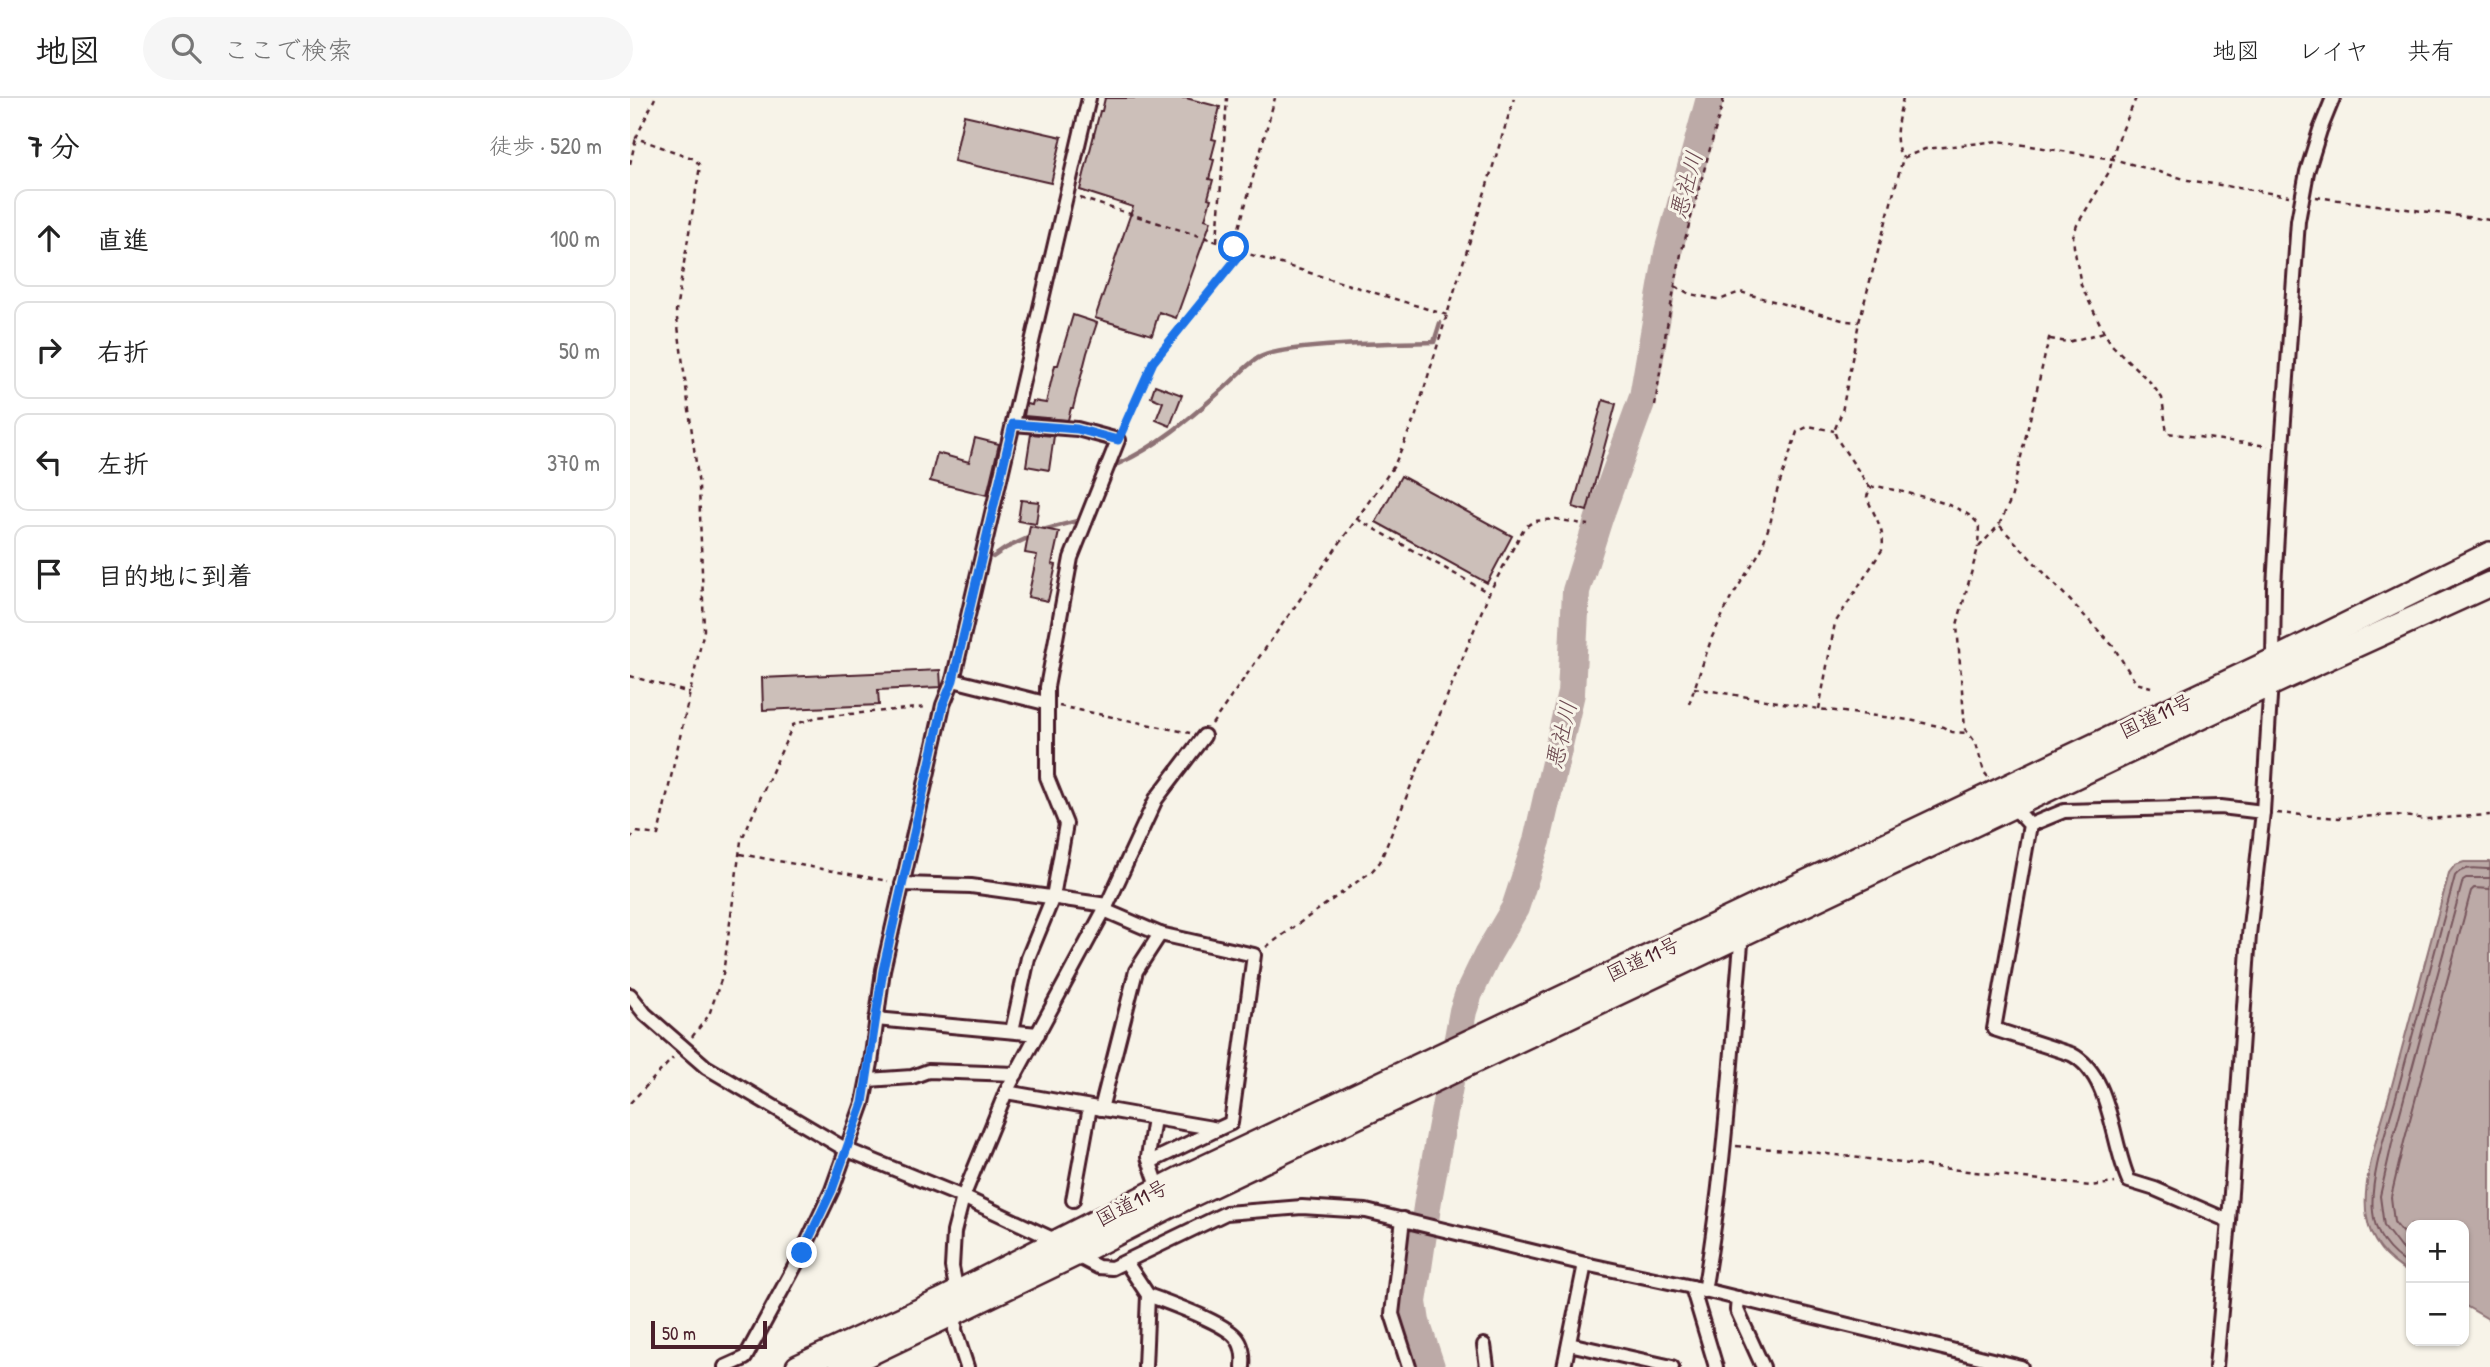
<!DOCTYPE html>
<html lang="ja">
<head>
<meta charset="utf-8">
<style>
  body { margin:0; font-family:"Patrick Hand","Klee One",sans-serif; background:#f6f6f6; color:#222 }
  .controls { position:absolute; right:21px; bottom:21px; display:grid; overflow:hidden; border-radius:14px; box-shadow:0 2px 5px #0004 }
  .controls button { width:63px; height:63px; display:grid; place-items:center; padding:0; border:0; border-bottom:2px solid #e0e0e0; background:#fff; color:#222; font:35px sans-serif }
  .scale { position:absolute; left:21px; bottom:18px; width:116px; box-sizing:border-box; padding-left:7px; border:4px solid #4a1f2b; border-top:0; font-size:19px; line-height:24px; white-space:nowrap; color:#4a1f2b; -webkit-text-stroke:5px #f7f3e8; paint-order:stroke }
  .stop { position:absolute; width:21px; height:21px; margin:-16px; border:5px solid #1a73e8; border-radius:50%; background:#fff }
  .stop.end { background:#1a73e8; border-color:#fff; box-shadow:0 2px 7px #0008 }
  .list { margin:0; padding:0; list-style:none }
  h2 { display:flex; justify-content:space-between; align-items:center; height:91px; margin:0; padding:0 28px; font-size:30px }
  h2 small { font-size:23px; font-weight:400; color:#767676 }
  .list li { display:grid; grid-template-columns:46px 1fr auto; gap:21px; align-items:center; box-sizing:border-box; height:98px; margin:0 14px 14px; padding:0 14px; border:2px solid #e0e0e0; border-radius:14px }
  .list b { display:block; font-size:26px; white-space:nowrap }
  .list em { font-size:23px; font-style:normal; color:#767676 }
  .icon { flex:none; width:38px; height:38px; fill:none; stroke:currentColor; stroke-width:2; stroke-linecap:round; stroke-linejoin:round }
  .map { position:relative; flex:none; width:1860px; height:1269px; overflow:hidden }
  header { display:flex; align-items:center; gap:42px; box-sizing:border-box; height:98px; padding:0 35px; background:#fff; border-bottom:2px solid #e0e0e0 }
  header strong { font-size:33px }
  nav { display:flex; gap:38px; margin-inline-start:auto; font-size:24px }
  .search { width:490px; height:63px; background:#f6f6f6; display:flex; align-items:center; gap:18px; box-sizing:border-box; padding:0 24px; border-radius:38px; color:#767676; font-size:26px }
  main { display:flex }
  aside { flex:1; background:#fff }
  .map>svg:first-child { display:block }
</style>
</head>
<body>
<header>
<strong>地図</strong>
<div class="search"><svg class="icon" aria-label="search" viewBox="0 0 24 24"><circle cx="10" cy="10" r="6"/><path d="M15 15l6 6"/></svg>ここで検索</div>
<nav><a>地図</a><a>レイヤ</a><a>共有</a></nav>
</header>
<main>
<aside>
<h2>7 分<small>徒歩 · 520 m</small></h2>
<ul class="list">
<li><svg class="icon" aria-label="ahead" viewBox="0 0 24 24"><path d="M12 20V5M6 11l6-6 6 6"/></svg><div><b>直進</b></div><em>100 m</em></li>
<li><svg class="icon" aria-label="right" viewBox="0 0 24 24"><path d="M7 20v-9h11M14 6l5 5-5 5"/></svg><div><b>右折</b></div><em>50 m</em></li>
<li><svg class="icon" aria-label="left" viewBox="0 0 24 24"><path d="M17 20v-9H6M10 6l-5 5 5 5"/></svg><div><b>左折</b></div><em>370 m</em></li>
<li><svg class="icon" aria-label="arrive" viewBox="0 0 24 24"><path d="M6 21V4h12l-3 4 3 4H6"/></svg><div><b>目的地に到着</b></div></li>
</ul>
</aside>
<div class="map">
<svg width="1860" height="1269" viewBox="0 0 1860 1269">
  <rect width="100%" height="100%" fill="#f7f3e8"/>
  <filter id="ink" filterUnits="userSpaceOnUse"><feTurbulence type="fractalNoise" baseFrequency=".0143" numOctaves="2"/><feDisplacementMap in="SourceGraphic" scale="14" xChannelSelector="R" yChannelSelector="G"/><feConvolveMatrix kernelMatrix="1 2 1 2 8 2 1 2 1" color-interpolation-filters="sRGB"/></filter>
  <g filter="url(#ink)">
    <path fill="#bcaaa7" stroke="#8e7275" stroke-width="2" d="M1834 764H1860V1222L1834 1207V1127H1781V1176C1760 1164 1741 1146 1737 1120 1730 1084 1751 1027 1761 991 1780 919 1800 847 1819 775L1825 767Z"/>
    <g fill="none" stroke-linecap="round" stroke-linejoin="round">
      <g stroke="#78575d" stroke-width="2">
        <path d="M1781 1145 1764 1124 1761 1099 1774 1044 1841 793 1844 790 1860 791"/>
        <path d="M1781 1158 1770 1149 1754 1128 1750 1098 1763 1041 1833 782 1836 780H1860"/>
        <path d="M1781 1168C1761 1156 1745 1138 1743 1114 1739 1080 1758 1028 1767 995 1786 922 1806 850 1825 778 1833 767 1848 771 1860 771"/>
      </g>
      <g stroke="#8e7275" stroke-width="4.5">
        <path d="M488 366C528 348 559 321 592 292 604 282 615 268 628 260 653 245 770 245 804 244L810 225"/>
        <path d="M413 432 447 423"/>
        <path d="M363 459 376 450 402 438"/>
      </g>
      <path stroke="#bcaaa7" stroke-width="28" d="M801 1269 786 1224 783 1204 798 1102 833 913 839 895 858 856 885 810 907 743 941 595 946 493 969 420 1013 299 1038 154 1080 0"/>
    </g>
    <g fill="#ccbfb9" stroke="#4a1f2b" stroke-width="2">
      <path d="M475 0H556L590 9 582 41 586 42 581 61 584 62 579 81 583 82 578 100 581 101 575 121 581 123 546 220 529 214 522 237 465 220 503 109 450 92 470 13H472Z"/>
      <path d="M334 17 432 39 421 85 324 63Z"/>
      <path d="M443 217 467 225 457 255 443 310H441L438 322 394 318 396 306 402 307 403 303 416 305 425 267H428Z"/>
      <path d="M525 287 552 297 540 328 526 322 533 304 521 299Z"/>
      <path d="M973 302 986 306 957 413 943 409Z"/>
      <path d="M401 336 424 338 419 372 396 368Z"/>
      <path d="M345 340 369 346 357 397 300 383 307 355 339 364Z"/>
      <path d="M771 378 882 438 857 485 746 424Z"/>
      <path d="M391 402 409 404 406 426 388 423Z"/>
      <path d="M400 428 429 434 422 466 426 467 418 503 398 499 407 457 395 455Z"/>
      <path d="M310 572 311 589 248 592 249 607 133 612 132 580Z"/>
    </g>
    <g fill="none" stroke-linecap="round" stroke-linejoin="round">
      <g stroke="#4a1f2b" stroke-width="18">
        <g id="street">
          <path d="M1643 564 1644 489 1652 350 1668 123 1677 74 1690 32 1703 0"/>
          <path d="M323 582 415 605"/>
          <path d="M1379 704 1400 727 1364 931 1441 956C1482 977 1481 1044 1499 1083L1525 1091 1599 1123"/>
          <path d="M1400 727 1434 713 1591 709 1633 714"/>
          <path d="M272 786 341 788 477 807"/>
          <path d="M474 812 530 836 624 857 601 1025 588 1031 524 1020 518 1059 529 1091"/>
          <path d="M0 897 15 916 76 969 215 1051 333 1099 429 1144"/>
          <path d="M246 921 408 936"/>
          <path d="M382 933 398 860 423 799 436 726 417 679V589L441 460 488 342 447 331 383 326"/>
          <path d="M238 982 282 979 298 973 386 976"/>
          <path d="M376 994 524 1020"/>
          <path d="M471 1011 506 873 530 836"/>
          <path d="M520 1064 588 1031"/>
          <path d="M443 1102 460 1009"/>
          <path d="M773 1121 762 1216 779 1269"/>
          <path d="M443 1156 468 1169 482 1170 596 1115 672 1109 736 1113 955 1166 1062 1189 1391 1269"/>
          <path d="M496 1164 518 1197 515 1269"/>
          <path d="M1062 1189 1086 1269"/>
          <path d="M1074 1193C1095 1074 1101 955 1112 835"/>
          <path d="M518 1197C538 1205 598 1225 608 1242 613 1249 614 1261 613 1269"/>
          <path d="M1108 1200 1107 1212 1133 1269"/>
          <path d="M939 1246 1042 1269"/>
          <path d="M854 1247 857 1269"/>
          <path d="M95 1269 115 1260 172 1155 202 1092 233 1005 241 965 253 872 313 607 323 582 459 0"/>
          <path d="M337 1269 325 1232 327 1194 322 1169 324 1134 333 1099 376 994 477 807 526 701 574 638"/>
          <path d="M934 1269 955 1166"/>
          <path d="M1586 1269 1599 1123 1619 837 1633 714 1641 582"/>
        </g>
      </g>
      <g stroke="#4a1f2b" stroke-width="28">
        <g id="highway">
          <path d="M168 1269 313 1202 548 1082 1643 563 1860 456"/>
          <path d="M211 1269 444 1157 559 1098 1640 586 1860 486"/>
        </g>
      </g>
      <g stroke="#4a1f2b" stroke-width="2.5" stroke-dasharray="5 5" stroke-linecap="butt">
        <path d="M1273 0C1269 18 1261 44 1273 60"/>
        <path d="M1506 0 1486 47 1479 74 1447 127 1443 138 1444 149 1451 187 1474 234 1482 247 1521 285 1532 300 1537 335 1638 348"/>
        <path d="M0 66 6 40"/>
        <path d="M1686 99 1860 122"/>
        <path d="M450 100 604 149 612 154 817 217"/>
        <path d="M587 143 597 0"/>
        <path d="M604 148 645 0"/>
        <path d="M1045 188 1060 196 1086 201H1092L1110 194 1216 223 1229 224"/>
        <path d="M1420 241 1438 244 1474 234"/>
        <path d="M1025 308 1036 233 1051 156 1094 0"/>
        <path d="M493 329 523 264 534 249 612 154"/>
        <path d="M1240 390 1247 388C1275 395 1333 404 1349 427L1348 450"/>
        <path d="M727 421 859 495"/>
        <path d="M1370 428 1483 548 1506 585 1521 589"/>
        <path d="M0 578 60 595"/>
        <path d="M1064 590 1189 611 1279 622 1313 629 1322 634 1338 635"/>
        <path d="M1059 606 1082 539 1100 502 1131 452 1141 422 1145 399 1167 334 1179 328 1204 333"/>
        <path d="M429 608 560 635"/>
        <path d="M1189 611 1205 525 1252 452C1256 431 1243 417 1237 399L1240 390 1207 341 1204 333 1212 314 1229 224 1273 60 1295 51 1369 43 1483 61 1558 82 1659 98"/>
        <path d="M582 626 764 368 786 317 884 0"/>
        <path d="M1358 679 1354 674 1346 645 1335 631 1327 527 1348 450 1369 427 1381 401 1420 236"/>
        <path d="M1647 715 1709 720 1766 717 1796 721 1860 717"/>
        <path d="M0 741 6 734 28 737 74 532 69 388 46 213 70 68 65 61 6 40 25 0"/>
        <path d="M110 756 258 783"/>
        <path d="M636 849 742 773 750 764 859 495 894 430 904 423 926 421 958 427"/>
        <path d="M62 939 79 917 93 876 111 743 163 627 187 619 298 609"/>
        <path d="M0 1005 43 960"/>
        <path d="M1106 1048 1181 1054 1460 1088 1485 1085"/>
      </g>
      <use href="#street" stroke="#f7f3e8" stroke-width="12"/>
      <use href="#highway" stroke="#f7f3e8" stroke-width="23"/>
    </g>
  </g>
  <g fill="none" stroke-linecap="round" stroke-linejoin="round" filter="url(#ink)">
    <path stroke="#1a73e8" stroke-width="9" d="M172 1155 202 1092 233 1005 253 872 313 607 323 582 383 326 447 331 488 342 523 264 612 154 604 149"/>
  </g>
  <g text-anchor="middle" stroke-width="6" stroke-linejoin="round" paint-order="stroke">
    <g font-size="21" fill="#4a1f2b" stroke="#f7f3e8">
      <text transform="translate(1526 618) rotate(-25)" y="7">国道11号</text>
      <text transform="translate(1013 861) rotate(-25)" y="7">国道11号</text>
      <text transform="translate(502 1105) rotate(-27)" y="7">国道11号</text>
    </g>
    <g font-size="23" font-style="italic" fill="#6c4950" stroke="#f7f3e8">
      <text transform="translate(1056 87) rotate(-75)" y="8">悪社川</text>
      <text transform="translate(931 637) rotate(-77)" y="8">悪社川</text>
    </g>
  </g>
</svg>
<div class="controls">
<button>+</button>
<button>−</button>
</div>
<div class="scale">50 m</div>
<div class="stop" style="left:604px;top:149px"></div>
<div class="stop end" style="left:172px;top:1155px"></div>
</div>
</main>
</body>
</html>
